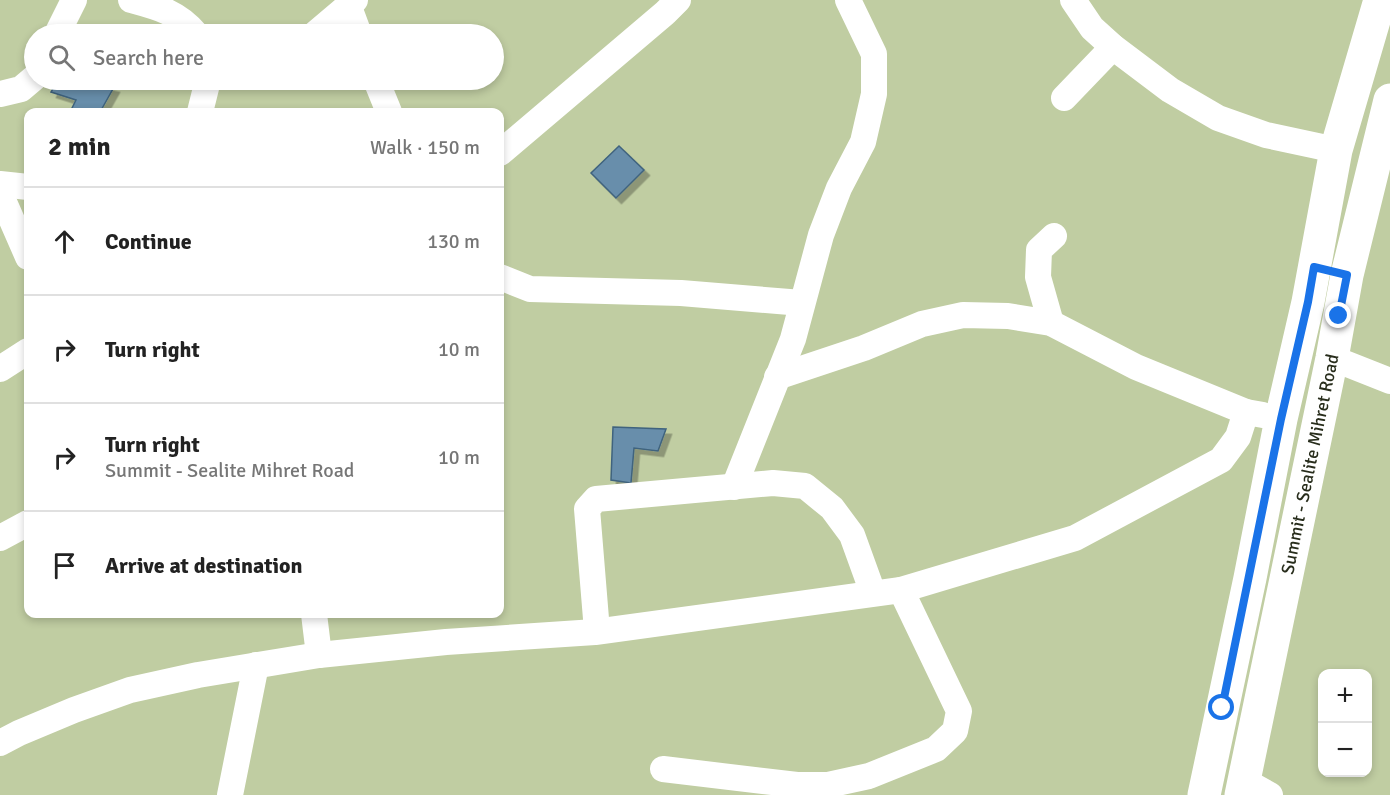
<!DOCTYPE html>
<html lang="en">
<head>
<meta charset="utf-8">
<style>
  body { margin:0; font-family:Signika,sans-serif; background:#f2f2f2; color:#222 }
  .controls { position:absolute; right:18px; bottom:18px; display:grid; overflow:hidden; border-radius:12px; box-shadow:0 3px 9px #0003 }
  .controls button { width:54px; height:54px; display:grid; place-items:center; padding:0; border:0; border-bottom:2px solid #e0e0e0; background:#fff; color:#222; font:30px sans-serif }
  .stop { position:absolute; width:18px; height:18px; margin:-14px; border:4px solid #1a73e8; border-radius:50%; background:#fff }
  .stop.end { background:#1a73e8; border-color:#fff; box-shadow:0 2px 6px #0008 }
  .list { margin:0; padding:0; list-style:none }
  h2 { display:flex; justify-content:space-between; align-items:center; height:78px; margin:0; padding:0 24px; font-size:26px }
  h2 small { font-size:20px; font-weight:400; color:#767676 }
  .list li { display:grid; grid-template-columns:39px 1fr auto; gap:18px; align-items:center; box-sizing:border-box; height:108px; padding:0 24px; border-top:2px solid #e0e0e0 }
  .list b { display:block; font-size:22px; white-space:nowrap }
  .list p { margin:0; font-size:20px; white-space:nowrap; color:#767676 }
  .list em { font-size:20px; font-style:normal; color:#767676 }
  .icon { flex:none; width:33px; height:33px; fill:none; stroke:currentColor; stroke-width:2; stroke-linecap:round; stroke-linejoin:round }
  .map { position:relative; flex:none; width:1390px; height:795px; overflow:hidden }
  .search { position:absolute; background:#fff; box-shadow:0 3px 9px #0003; left:24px; top:24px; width:480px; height:66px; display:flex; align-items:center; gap:15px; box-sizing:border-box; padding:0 21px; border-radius:33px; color:#767676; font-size:22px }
  .panel { position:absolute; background:#fff; box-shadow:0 3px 9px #0003; left:24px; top:108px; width:480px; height:510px; border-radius:12px }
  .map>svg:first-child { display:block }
</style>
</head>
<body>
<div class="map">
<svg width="1390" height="795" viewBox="0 0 1390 795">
  <defs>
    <filter id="shadow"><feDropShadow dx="5.5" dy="5.5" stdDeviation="0" flood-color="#0004"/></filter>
  </defs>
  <rect width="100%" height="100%" fill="#c0cda2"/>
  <g fill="#688eab" stroke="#3f637e" stroke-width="1.5" filter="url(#shadow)">
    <path d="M58 80H82L114 87 100 112H70L76 100 51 92Z"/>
    <path d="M619 146 644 170 616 198 591 173Z"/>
    <path d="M613 427 666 429 658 451 634 448 631 483 611 480Z"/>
  </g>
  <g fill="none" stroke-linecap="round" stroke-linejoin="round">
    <g stroke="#fff" stroke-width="26">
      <path d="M131 0C157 7 178 12 196 34"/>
      <path d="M1073 0 1092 28 1113 47 1170 90 1218 118 1266 135 1336 150"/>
      <path d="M349 7 359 34"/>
      <path d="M57 34 74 0"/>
      <path d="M315 34 355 0"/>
      <path d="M376 80 389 112"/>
      <path d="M0 94 21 89 34 78"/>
      <path d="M1064 98 1113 47"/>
      <path d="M200 112 208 80"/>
      <path d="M500 153 665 13 678 0"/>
      <path d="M0 184 28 187"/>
      <path d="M0 193 28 257"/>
      <path d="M500 277 530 289 681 293 802 303"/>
      <path d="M1051 323 1038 277 1039 250 1054 236"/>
      <path d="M1332 358 1390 381"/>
      <path d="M0 369 28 351"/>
      <path d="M777 377 864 348 922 324 963 315 1008 316 1051 323 1136 367 1246 412 1263 415"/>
      <path d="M734 487 793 339 821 235 839 188 863 142 874 94V54L848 0"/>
      <path d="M0 538 28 523"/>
      <path d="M314 614 319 655"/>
      <path d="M597 631 587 509 596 499 773 483 805 486 832 508 852 535 873 593"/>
      <path d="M0 743 19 733 74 710 130 690 198 675 319 655 446 642 595 632 901 590 1075 538 1221 460 1238 437 1246 412"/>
      <path d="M663 769 797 785H828L869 776 936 749 955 731 959 711 901 590"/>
      <path d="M1243 780 1270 795"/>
      <path d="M230 795 256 665"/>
    </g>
    <g stroke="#fff" stroke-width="33">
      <path d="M1204 795 1250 578 1281 419 1308 302 1336 150 1380 0"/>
      <path id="s1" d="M1241 795 1332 358 1347 275 1390 100"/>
    </g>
  </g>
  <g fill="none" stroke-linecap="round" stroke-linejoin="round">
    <path stroke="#1a73e8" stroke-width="8" d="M1222 708 1281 419 1308 302 1314 267 1347 275 1339 316"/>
  </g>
  <g text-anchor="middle" stroke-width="4.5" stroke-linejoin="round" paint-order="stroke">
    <g font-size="18" fill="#282d1c" stroke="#c0cda2">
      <text dy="6" stroke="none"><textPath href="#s1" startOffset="338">Summit - Sealite Mihret Road</textPath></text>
    </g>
  </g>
</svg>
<div class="controls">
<button>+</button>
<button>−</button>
</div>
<div class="stop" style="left:1222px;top:708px"></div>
<div class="stop end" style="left:1339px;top:316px"></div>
<div class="search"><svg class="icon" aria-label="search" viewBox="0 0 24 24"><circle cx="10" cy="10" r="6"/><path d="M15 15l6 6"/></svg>Search here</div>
<section class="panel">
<h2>2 min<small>Walk · 150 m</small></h2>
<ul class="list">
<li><svg class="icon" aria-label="ahead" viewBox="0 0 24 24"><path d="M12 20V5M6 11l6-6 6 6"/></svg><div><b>Continue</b></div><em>130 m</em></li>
<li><svg class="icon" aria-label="right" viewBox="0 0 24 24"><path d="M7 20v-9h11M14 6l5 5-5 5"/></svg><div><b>Turn right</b></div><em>10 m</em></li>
<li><svg class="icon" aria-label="right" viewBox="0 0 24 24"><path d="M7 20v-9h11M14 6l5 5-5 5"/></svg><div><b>Turn right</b><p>Summit - Sealite Mihret Road</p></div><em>10 m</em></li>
<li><svg class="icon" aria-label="arrive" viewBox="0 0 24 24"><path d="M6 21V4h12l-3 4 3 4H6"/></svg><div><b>Arrive at destination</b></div></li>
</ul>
</section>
</div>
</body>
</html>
